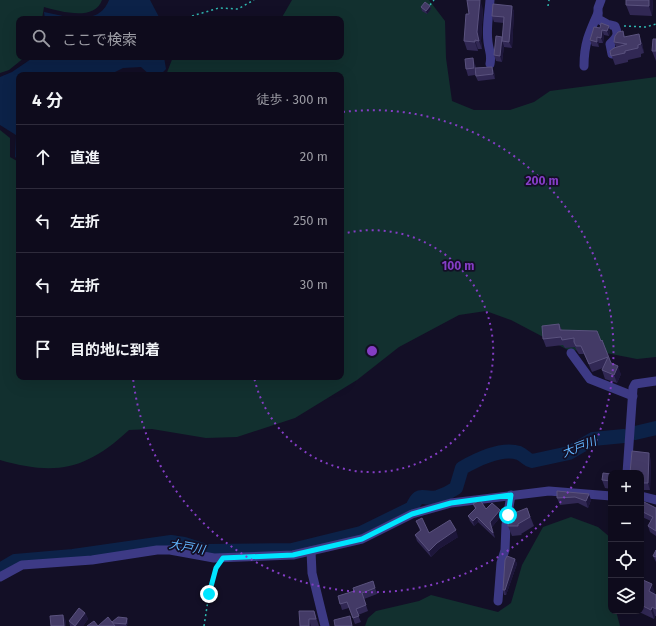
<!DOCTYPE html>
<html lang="ja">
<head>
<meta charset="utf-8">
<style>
  body { margin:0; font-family:"Fira Sans","Noto Sans JP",sans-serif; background:#171425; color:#f1f3f6 }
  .controls { position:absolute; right:12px; bottom:12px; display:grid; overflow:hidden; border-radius:8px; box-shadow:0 4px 16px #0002 }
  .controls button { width:36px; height:36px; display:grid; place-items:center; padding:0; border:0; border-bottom:1px solid #2e2b3b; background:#0e0b1c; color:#f1f3f6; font:20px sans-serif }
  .stop { position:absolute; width:12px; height:12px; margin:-9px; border:3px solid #00e5ff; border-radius:50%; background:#fff }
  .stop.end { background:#00e5ff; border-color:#fff; box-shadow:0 1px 4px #0008 }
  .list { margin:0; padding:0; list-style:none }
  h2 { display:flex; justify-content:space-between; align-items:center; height:52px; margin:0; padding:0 16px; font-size:17px }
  h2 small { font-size:13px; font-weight:400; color:#9b9ba3 }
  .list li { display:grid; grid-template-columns:26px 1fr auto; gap:12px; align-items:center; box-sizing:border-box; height:64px; padding:0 16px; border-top:1px solid #2e2b3b }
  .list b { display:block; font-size:15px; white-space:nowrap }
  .list em { font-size:13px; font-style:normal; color:#9b9ba3 }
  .icon { flex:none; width:22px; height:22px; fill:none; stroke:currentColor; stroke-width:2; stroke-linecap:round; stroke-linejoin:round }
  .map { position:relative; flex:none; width:656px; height:626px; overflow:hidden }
  .search { position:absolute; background:#0e0b1c; box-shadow:0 4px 16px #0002; left:16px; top:16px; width:328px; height:44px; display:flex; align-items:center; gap:10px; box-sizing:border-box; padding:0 14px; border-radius:8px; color:#9b9ba3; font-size:15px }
  .panel { position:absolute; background:#0e0b1c; box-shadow:0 4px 16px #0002; left:16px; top:72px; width:328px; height:308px; border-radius:8px }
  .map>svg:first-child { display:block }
</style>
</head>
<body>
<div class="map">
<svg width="656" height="626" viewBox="0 0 656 626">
  <rect width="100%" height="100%" fill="#130f26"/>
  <g fill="#12302f">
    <path d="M0 0H102C94 22 60 11 44 7L42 19H19V57H25L9 70 0 73Z"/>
    <path d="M292 0H429L445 21 446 58 452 101 474 110H510L534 102 550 91 656 77V357L637 359 601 352 568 350 511 320 486 311 459 315 399 347 357 380 295 418 237 437 206 438 152 429 129 430C86 470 56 476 0 460V130L10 138V157L17 161 19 159V377H341V75H166L173 57H341V19H281Z"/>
    <path d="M571 517 598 527 611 538V611H616L620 626H365L368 618 376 611 419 601 431 595 498 612 511 603 522 565 543 527Z"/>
  </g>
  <g fill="#0c2248">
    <path d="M109 0H150L160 19H78C93 17 103 15 109 0Z"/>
    <path d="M44 12 77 19H45Z"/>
    <path d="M34 57H164L166 69 160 75H150L141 67 123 68 109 75H19V153L15 158 16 135 0 125V77L12 72Z"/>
  </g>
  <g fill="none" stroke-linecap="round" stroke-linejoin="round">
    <g stroke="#0c2248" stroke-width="14">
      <path d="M635 433 656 428"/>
      <path d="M0 570 15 561 73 556 171 542 184 544 206 551 292 550 361 533 412 508C420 489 422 501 438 497 444 495 450 492 456 488L462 468C476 460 501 447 519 453 524 455 527 460 532 461L569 453 593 439 624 436"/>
    </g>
    <g stroke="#2fb8b0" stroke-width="1.5" stroke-dasharray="2 3" stroke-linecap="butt">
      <path d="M430 5 434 0"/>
      <path d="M548 6 549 0"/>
      <path d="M192 16 219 8 238 9 254 0"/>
      <path d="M624 26 646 27 656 24"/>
      <path d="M204 626 209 594 218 566"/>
    </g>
    <g stroke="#3d3a85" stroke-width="9">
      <path d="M490 0C489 14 486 28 488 42 489 51 492 54 490 64"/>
      <path d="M601 0 598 8V19L607 24 615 26C619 35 617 37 610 44L612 54"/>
      <path d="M584 66C584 44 589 33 598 13"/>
      <path d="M571 353 590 379 633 396"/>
      <path d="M627 473 633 388 635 384 656 381"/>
      <path d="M641 496 656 500"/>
      <path d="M311 551 312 573 325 626"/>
      <path d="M0 577 22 565 92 560 157 550H170L214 558 293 555 362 539 412 514 451 503 549 491 611 496"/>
      <path d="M498 601 501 563 505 550 506 525 511 495"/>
    </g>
  </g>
  <g fill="#312854">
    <path d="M653 0 652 16 630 15 626 5Z"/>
    <path d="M430 6 431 9 427 14 422 11 421 7Z"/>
    <path d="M512 6 514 12 512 48 504 47V46L502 62 496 61 494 55 502 37 504 23 494 22 492 16Z"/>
    <path d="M483 9 481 41 482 49H478V51L467 50 464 41 469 14Z"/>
    <path d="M594 27 610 31 609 36 604 35 603 43H599V47L592 46 590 40Z"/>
    <path d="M623 31 625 37 642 43 644 53 641 54V57L628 60V62L615 65 610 51 616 47 614 42Z"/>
    <path d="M656 39V61L652 51Z"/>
    <path d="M475 64 476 68 492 67 494 72 495 79 478 81 475 75 468 76 466 69Z"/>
    <path d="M559 324 562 330 601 341 611 363 621 374 617 383 605 379 602 370 603 368 592 372 584 354H579L577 351 575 347 565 348 563 345 546 347 543 339Z"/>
    <path d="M651 460 650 490H641V473Z"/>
    <path d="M611 474V489L605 488 602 480Z"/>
    <path d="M557 491 591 500 588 508 578 503 560 505 557 498Z"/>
    <path d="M473 504 502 515 492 527 495 538 478 522 474 526 470 521 468 516 475 509Z"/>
    <path d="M527 508 534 526 521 534 522 535 512 536 508 526 512 514Z"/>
    <path d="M641 508H656V536L650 532 648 526 651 521 642 517 641 513Z"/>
    <path d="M416 521 429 533 458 537 439 549 431 557 417 541 415 535 420 531Z"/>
    <path d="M656 550V562L653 556Z"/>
    <path d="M515 559 517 564 506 595H504L503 590Z"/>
    <path d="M373 581 377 594 364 599 368 611 358 615 361 622 355 624 349 608 342 610 338 596 354 591Z"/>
    <path d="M641 585 655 593V594L656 595V616H655L654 619 637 611H641Z"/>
    <path d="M314 611 319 626H300Z"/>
    <path d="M85 613 88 619 83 626H70L69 621Z"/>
    <path d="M127 618 128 621 127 626H87H98Z"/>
  </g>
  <g fill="#1d163a">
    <path d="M480 0 483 9 481 41 482 49 479 41 477 32Z"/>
    <path d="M649 0H653L652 16 649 6Z"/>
    <path d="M430 6 431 9 427 14 426 11Z"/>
    <path d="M512 6 514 12 512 48 509 42Z"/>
    <path d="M609 26 610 31 609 36 607 31Z"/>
    <path d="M602 30 604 35 603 43 601 38Z"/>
    <path d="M639 34 642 43 644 53 641 44Z"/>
    <path d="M502 37V41L504 46 502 62 500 56Z"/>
    <path d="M597 37 599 43V47L597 42Z"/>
    <path d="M475 40 478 49V51L475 42Z"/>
    <path d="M473 58 475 64 476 75 474 68Z"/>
    <path d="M492 67 494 72 495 79 493 74Z"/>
    <path d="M618 366 621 374 617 383 614 375Z"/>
    <path d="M649 453 651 460 650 490 648 483Z"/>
    <path d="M589 494 591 500 588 508 586 501Z"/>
    <path d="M500 510 502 515 492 527 495 538 490 522Z"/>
    <path d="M477 517 478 522 474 526 473 521Z"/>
    <path d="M456 530 458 537 439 549 431 557 429 551 437 543Z"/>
    <path d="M515 559 517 564 506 595 505 590Z"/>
    <path d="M652 584 655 593 652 600 649 591Z"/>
    <path d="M652 607 655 616 654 619 651 610Z"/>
    <path d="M85 613 88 619 83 626H76Z"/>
    <path d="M63 615 66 621V626H64Z"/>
    <path d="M127 618 128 621 127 626 126 624Z"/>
    <path d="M309 619 311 626H309Z"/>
  </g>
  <g fill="#433a66" stroke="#5a527e">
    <path d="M467 0H480L477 32 479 41 475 40V42L464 41 466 14H469Z"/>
    <path d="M626 0H649V6L626 5Z"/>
    <path d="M425 2 430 6 426 11 421 7Z"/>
    <path d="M493 4 512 6 509 42 502 41 504 17 492 16Z"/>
    <path d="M601 23 609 26 607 31 602 30 601 38 597 37V42L590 40 594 27 600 28Z"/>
    <path d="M623 31 624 37 639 34 641 44 638 45V48L625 51V53L611 56 610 51 614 48 627 44 614 42 615 36 618 32Z"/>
    <path d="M496 36 502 37 500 56 494 55Z"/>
    <path d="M653 39H656V51H652Z"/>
    <path d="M473 58 474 68 466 69 465 59Z"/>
    <path d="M492 67 493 74 476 76 475 68Z"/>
    <path d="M559 324 560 330 597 331 601 341 602 340 611 363 618 366 614 375 602 370 608 357 589 364 581 346H576L574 342V338L562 340 561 337 543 339 542 326Z"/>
    <path d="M632 451 649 453 648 483H641V473H630Z"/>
    <path d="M603 473 611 474V481L602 480Z"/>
    <path d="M557 491 589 494 586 501 575 497 557 498Z"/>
    <path d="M480 500 486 509 492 503 500 510 490 522 493 533 477 517 473 521 468 516 476 508 473 504Z"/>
    <path d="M644 502 656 508V531L648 526 653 517 641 511V508Z"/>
    <path d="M510 508 512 514 527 508 530 517 518 524V526H508Z"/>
    <path d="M422 518 429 533 450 520 456 530 437 543 429 551 415 535 421 530 416 521Z"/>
    <path d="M656 550V557L653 556Z"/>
    <path d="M507 556 515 559 505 590H503L505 560Z"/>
    <path d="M643 580 652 584 649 591 656 595V609L652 607 651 610 641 605V585Z"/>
    <path d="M373 581 375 588 362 593 366 605 356 609 359 616 353 618 347 602 340 604 338 596 354 591 353 588Z"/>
    <path d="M79 608 85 613 75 626 69 621Z"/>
    <path d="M299 611H314L316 619H309V626H300Z"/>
    <path d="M63 615 64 626H51L50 616Z"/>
    <path d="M350 616 352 626H335L334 620Z"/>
    <path d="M108 617 115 626H87L94 621 98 626Z"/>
    <path d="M118 617 127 618 126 624 113 623 112 622Z"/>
  </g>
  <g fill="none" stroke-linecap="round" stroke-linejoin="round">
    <path stroke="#00e5ff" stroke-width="5" d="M209 594 216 568 223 558 293 555 362 539 412 514 451 503 511 495 508 515"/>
  </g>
  <g fill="none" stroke="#843dc5" stroke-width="2" stroke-dasharray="2 4">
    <path d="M342 234A121 121 0 1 1 254 377"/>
    <path d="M343 112A241 241 0 1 1 133 378"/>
  </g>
  <g text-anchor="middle" stroke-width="3.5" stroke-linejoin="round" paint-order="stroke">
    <g font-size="12" font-style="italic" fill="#62b6ff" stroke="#130f26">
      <text transform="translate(579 447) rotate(-21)" y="4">大戸川</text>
      <text transform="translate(187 547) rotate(10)" y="4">大戸川</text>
    </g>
  </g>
  <circle cx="372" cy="351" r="6" fill="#843dc5" stroke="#130f26" stroke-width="2"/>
  <g font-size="12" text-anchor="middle" font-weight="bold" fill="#843dc5" stroke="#130f26" stroke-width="3.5" stroke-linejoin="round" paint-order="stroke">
    <text x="542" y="185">200 m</text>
    <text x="458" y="270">100 m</text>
  </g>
</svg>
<div class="controls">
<button>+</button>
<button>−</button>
<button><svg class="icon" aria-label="locate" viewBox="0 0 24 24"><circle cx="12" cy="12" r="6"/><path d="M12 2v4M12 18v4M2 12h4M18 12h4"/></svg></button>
<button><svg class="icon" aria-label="layers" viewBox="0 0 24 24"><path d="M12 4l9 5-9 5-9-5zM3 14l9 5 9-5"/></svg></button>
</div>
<div class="stop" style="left:508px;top:515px"></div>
<div class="stop end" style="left:209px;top:594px"></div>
<div class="search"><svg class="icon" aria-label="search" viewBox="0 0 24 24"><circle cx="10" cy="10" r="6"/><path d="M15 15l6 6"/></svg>ここで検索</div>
<section class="panel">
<h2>4 分<small>徒歩 · 300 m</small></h2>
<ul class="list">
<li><svg class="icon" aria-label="ahead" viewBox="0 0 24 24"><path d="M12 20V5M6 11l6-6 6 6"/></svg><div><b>直進</b></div><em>20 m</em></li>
<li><svg class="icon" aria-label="left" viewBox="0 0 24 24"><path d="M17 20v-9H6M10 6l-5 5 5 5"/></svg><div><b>左折</b></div><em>250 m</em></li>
<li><svg class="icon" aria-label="left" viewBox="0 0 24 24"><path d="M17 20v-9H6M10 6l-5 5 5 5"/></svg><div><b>左折</b></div><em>30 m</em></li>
<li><svg class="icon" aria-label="arrive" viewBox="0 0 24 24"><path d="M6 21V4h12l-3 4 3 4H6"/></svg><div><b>目的地に到着</b></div></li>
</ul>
</section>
</div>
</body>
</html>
